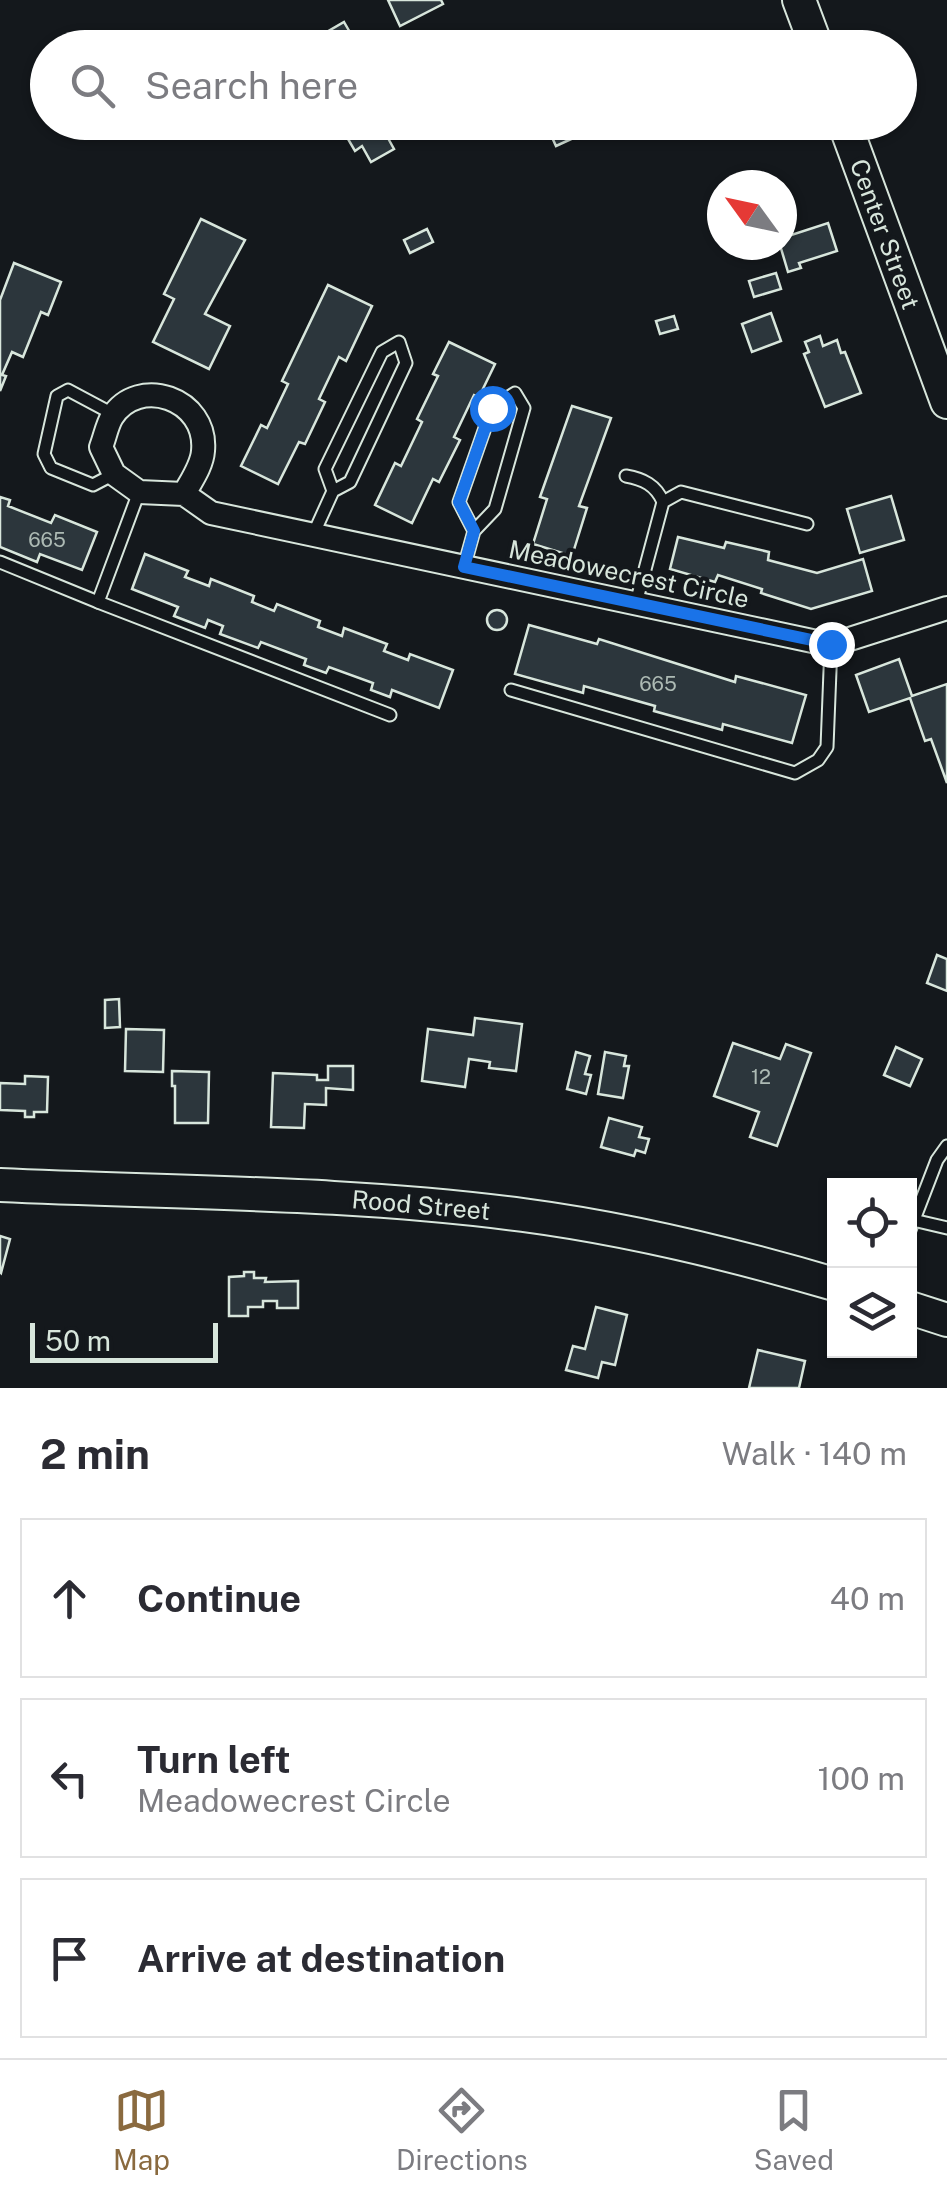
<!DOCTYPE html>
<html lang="en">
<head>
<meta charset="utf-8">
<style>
  body { margin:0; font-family:"Public Sans",sans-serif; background:#f7f7f7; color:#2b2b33 }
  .controls { position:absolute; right:30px; bottom:30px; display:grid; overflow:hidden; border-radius:0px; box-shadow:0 2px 8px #0004 }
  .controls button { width:90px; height:90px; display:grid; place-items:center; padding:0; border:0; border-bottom:2px solid #e1e1e2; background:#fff; color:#2b2b33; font:50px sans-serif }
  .compass { position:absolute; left:707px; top:170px; width:90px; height:90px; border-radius:50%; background:#fff; box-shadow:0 2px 8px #0004; rotate:303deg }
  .scale { position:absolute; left:30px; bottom:25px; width:188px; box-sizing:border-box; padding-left:10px; border:5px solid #d8e6dc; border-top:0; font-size:28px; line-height:35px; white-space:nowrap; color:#d8e6dc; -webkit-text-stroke:8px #14181c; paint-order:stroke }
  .stop { position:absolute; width:30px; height:30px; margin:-22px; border:8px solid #1a73e8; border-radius:50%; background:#fff }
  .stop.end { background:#1a73e8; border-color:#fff; box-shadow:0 2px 10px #0008 }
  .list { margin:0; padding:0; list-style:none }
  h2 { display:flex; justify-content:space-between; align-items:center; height:130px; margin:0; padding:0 40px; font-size:42px }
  h2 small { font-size:32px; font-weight:400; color:#7c7c81 }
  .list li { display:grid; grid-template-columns:65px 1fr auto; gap:30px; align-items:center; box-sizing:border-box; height:160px; margin:0 20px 20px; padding:0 20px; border:2px solid #e1e1e2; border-radius:0px }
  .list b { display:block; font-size:38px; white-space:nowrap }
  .list p { margin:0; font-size:32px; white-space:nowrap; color:#7c7c81 }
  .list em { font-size:32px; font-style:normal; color:#7c7c81 }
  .icon { flex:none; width:55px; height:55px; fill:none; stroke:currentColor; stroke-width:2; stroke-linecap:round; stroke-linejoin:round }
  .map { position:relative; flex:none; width:947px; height:1388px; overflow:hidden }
  .search { position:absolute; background:#fff; box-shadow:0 2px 8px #0004; left:30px; right:30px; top:30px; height:110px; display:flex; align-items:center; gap:25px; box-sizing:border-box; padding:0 35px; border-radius:55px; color:#7c7c81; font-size:38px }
  .sheet { height:670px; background:#fff }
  nav { display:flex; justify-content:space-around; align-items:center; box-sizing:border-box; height:140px; border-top:2px solid #e1e1e2; background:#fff; font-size:28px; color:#7c7c81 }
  nav a { display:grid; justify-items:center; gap:5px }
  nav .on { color:#8a6a3f }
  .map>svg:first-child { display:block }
</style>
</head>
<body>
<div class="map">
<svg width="947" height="1388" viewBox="0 0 947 1388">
  <rect width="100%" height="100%" fill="#14181c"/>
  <g fill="#2c363c" stroke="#d8e6dc" stroke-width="2.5">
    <path d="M388 0H441L443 4 400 26Z"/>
    <path d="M344 22 359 48H318L313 40Z"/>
    <path d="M379 122 394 149 371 162 362 146 355 151 348 139Z"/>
    <path d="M545 122H590L593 129 556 146Z"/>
    <path d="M201 219 245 240 205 314 230 326 209 369 153 342 174 299 164 294Z"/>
    <path d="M828 223 837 251 799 263 801 268 788 272 780 245 782 238Z"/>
    <path d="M427 229 433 242 410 253 404 240Z"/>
    <path d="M14 263 61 282 48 315 41 312 23 357 12 352 2 375 6 376 0 391V300Z"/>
    <path d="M776 273 781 289 754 297 749 281Z"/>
    <path d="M328 285 372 306 346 361 339 357 319 399 325 402 305 444 299 442 278 484 241 466 261 425 267 428 288 384 282 381Z"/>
    <path d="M771 313 781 341 752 352 742 324Z"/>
    <path d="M674 316 678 329 660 334 656 321Z"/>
    <path d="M820 336 823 346 837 340 841 353 845 352 861 393 825 407 804 354 809 352 805 342Z"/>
    <path d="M449 342 495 364 479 397 474 395 454 437 460 440 439 482 433 479 412 523 375 505 395 463 401 466 422 422 417 419 438 376 433 374Z"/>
    <path d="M572 406 611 418 579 506 587 508 572 556 533 544 547 499 540 497Z"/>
    <path d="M891 496 904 540 860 553 847 509Z"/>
    <path d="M0 497 10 500 8 506 51 523 55 515 97 532 82 570 40 554 37 562 0 547Z"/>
    <path d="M678 537 724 548 726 542 769 552 768 560 817 573 863 559 872 591 811 609 761 593 762 589 718 575 715 582 670 569Z"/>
    <path d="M145 554 188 571 185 577 209 586 211 579 254 596 252 602 274 611 277 604 320 621 318 627 342 636 344 628 387 644 384 651 408 660 410 654 453 670 439 708 392 690 390 697 371 690 373 683 329 667 326 673 304 665 306 659 261 642 258 648 220 634 223 626 208 620 205 628 174 616 178 607 132 589Z"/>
    <circle cx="497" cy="620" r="10"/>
    <path d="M529 625 597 644 599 639 735 682 736 676 806 695 792 743 723 724 722 730 654 711 655 706 584 686 583 693 515 674Z"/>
    <path d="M899 659 912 696 947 684V783L931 739 925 741 910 698 869 712 856 675Z"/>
    <path d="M937 955 947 959V991L927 983Z"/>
    <path d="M119 999 120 1027 105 1028V1000Z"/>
    <path d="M475 1018 522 1024 516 1071 489 1068 490 1062 469 1059 465 1087 422 1081 428 1029 473 1035Z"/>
    <path d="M126 1029 164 1030 163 1072 125 1071Z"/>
    <path d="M733 1043 780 1059 786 1044 811 1053 777 1146 750 1137 759 1112 714 1096Z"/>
    <path d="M896 1047 922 1059 910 1086 884 1075Z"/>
    <path d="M576 1052 590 1056 585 1074 591 1075 586 1094 567 1089Z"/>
    <path d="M605 1052 626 1056 624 1066H629L623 1098 598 1094Z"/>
    <path d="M328 1066H353V1090L326 1088V1105L305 1104 304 1128 271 1127 273 1073 317 1075V1080H328Z"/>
    <path d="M172 1071 209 1072 208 1123H175V1086H172Z"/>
    <path d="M25 1076 48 1077 47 1112H34V1117H25V1111L0 1110V1083L25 1084Z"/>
    <path d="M609 1118 642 1127 639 1137 649 1139 645 1153 636 1150 634 1156 601 1147Z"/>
    <path d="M0 1236 10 1239 1 1273 0 1272Z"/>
    <path d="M244 1272H254V1278H266L265 1282 298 1281V1308H277V1301H263V1307H248V1316H229V1277L244 1276Z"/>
    <path d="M596 1307 627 1315 615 1365 602 1362 598 1378 566 1370 573 1346 585 1349Z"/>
    <path d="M758 1350 805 1361 799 1388H749Z"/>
  </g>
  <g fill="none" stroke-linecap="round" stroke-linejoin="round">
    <g stroke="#d8e6dc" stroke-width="15">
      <g id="service">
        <path d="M113 414 68 390 57 396 44 454 51 468 93 485 114 474"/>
        <path d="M626 476C643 479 656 485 663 502"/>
        <path d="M139 492 98 602 390 715"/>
        <path d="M313 535 333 491 325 469 382 352 399 342 406 363 350 482 333 491"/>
        <path d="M0 562 98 602"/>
        <path d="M464 567 474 531 459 502 492 408 515 393 524 408 495 509 474 531"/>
        <path d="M636 603 663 502 681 492 807 524"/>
        <path d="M511 690 795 773 818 760 827 747 831 645"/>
        <path d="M913 1220 947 1228"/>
        <path d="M910 1230 937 1160 947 1146"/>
      </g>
    </g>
    <g stroke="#d8e6dc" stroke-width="26">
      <path id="minor" d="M184 494C191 481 202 466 203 451 208 398 138 375 112 417 107 425 105 437 101 447L114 474 139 492 184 494 211 513 831 645 947 608"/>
    </g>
    <g stroke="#d8e6dc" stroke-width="36">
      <g id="secondary">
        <path d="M799 0 817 48"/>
        <path d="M844 122 947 402"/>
        <path d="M0 1185C174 1193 350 1192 523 1215 629 1229 732 1254 834 1284"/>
        <path d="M910 1308 947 1320"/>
      </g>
    </g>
    <use href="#service" stroke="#14181c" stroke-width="11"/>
    <use href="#minor" stroke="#14181c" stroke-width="22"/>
    <use href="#secondary" stroke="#14181c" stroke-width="32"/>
  </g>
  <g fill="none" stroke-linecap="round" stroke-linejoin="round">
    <path stroke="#1a73e8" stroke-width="12" d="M492 408 459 502 474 531 464 567 831 644"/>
  </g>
  <g text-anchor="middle" stroke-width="8" stroke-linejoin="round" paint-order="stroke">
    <g font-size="20" fill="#adbab4">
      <text x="47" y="547">665</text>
      <text x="658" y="691">665</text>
      <text x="761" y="1084">12</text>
    </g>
    <g font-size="25" fill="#d8e6dc" stroke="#14181c">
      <text transform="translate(885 234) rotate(70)" y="9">Center Street</text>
      <text transform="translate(629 574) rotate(12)" y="9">Meadowecrest Circle</text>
      <text transform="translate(421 1205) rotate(5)" y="9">Rood Street</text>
    </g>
  </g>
</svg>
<div class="controls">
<button><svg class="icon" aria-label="locate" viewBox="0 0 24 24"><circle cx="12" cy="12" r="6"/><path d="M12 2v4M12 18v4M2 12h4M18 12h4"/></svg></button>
<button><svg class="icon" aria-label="layers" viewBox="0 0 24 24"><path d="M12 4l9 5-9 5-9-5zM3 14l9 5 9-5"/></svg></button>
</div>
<svg class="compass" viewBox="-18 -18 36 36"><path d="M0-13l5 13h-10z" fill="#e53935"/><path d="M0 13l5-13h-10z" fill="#7c7c81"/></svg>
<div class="scale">50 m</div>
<div class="stop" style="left:492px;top:408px"></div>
<div class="stop end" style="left:831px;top:644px"></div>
<div class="search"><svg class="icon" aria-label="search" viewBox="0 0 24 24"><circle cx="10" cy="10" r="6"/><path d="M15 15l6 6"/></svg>Search here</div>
</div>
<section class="sheet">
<h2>2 min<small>Walk · 140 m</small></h2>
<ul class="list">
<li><svg class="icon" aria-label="ahead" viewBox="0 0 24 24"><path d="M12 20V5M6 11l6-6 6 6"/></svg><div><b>Continue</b></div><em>40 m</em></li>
<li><svg class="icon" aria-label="left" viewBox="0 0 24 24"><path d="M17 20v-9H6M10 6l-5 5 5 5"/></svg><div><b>Turn left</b><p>Meadowecrest Circle</p></div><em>100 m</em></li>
<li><svg class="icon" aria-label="arrive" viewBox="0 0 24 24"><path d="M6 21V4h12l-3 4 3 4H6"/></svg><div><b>Arrive at destination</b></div></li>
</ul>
</section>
<nav>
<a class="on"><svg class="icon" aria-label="map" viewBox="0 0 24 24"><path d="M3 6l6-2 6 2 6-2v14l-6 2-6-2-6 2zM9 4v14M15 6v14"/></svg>Map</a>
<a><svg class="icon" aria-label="directions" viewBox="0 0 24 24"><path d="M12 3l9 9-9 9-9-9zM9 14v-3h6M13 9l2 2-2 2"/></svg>Directions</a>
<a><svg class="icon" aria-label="saved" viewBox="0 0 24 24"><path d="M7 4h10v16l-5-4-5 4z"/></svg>Saved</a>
</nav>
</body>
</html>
